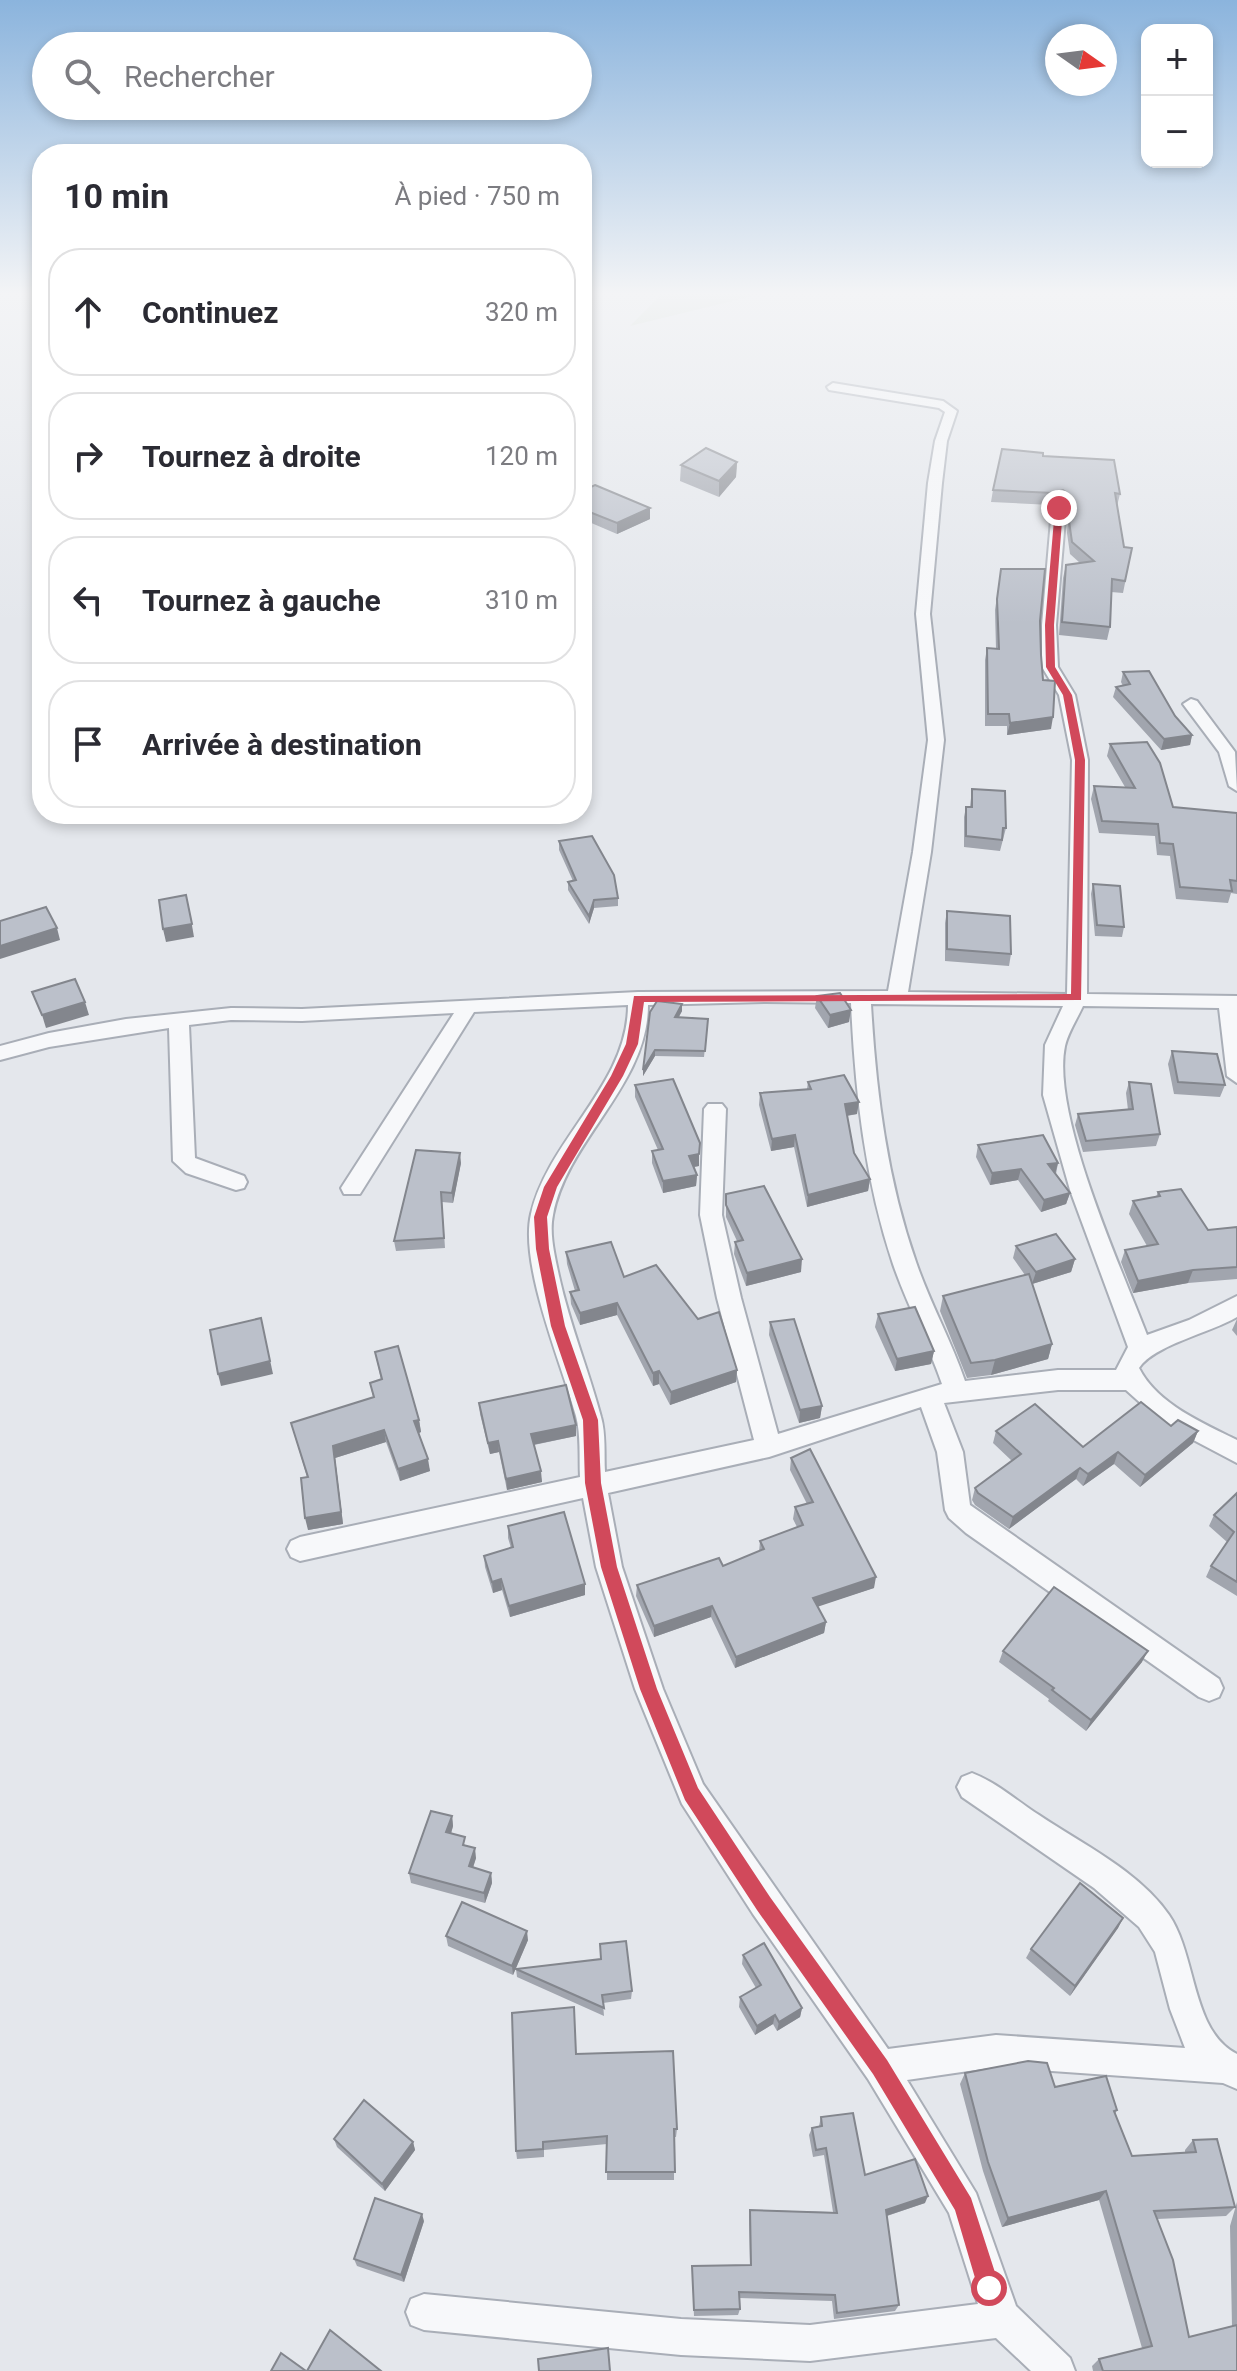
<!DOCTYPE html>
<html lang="fr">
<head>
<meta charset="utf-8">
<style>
  body { margin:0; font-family:Roboto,sans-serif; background:#f7f7f7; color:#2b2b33 }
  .controls { position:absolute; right:24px; top:24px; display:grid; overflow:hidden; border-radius:16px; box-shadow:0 4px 12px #0003 }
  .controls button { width:72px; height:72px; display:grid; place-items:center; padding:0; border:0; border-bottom:2px solid #e1e1e2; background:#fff; color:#2b2b33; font:40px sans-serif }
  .compass { position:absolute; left:1045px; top:24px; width:72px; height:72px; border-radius:50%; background:#fff; box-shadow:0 4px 12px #0003; rotate:104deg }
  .stop { position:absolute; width:24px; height:24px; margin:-18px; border:6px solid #d1495b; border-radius:50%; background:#fff }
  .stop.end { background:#d1495b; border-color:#fff; box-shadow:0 2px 8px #0008 }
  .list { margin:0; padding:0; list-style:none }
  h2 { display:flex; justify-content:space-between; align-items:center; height:104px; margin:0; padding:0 32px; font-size:34px }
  h2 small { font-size:26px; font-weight:400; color:#7c7c81 }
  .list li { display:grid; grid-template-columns:52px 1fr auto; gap:24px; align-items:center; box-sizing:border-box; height:128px; margin:0 16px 16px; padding:0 16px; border:2px solid #e1e1e2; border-radius:32px }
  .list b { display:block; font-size:30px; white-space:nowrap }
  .list em { font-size:26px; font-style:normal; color:#7c7c81 }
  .icon { flex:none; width:44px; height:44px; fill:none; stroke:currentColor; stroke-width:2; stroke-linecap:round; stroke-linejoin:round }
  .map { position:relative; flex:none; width:1237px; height:2371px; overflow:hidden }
  .search { position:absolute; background:#fff; box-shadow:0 4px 12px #0003; left:32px; top:32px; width:560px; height:88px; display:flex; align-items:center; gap:20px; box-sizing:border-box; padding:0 28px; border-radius:44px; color:#7c7c81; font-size:30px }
  .panel { position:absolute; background:#fff; box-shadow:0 4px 12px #0003; left:32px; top:144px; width:560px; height:680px; border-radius:32px }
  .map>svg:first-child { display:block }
</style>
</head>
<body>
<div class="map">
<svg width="1237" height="2371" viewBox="0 0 1237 2371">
  <rect width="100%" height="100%" fill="#e4e7ec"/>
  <path fill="#c9d6c5" d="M664 292H769L630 326Z"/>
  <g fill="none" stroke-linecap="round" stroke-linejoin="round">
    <g stroke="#a9aeb7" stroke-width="4">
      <g id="street">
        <path d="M833 383 943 401 957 411 947 441 942 483 930 614 944 740 931 852 908 992 1067 994 1072 760 1059 695 1042 667V625L1052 508 1059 504 1066 508 1056 625 1058 667 1075 695 1088 760 1087 994 1237 996V1083L1227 1076 1219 1008 1083 1006C1077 1019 1068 1033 1065 1046 1051 1114 1121 1267 1147 1335L1189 1320 1237 1296V1317C1210 1333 1154 1345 1139 1368 1157 1404 1203 1423 1237 1440V1463L1165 1425 1126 1390H1058L944 1403 963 1452 970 1505 1219 1679 1223 1688 1219 1697 1209 1701 1199 1697 966 1533 949 1518 945 1510 937 1452 921 1407 769 1457 608 1493 622 1567 663 1689 703 1784 888 2049 996 2035 1185 2048 1170 2009 1155 1952 1139 1927 1094 1888 962 1797 957 1787 962 1777 972 1773C996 1782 1017 1801 1039 1815 1082 1844 1139 1871 1169 1915 1197 1956 1191 2031 1237 2054V2089L1223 2083 996 2067 907 2080 976 2193 1016 2306 1070 2358 1075 2371H1031L996 2338 810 2361 681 2355 424 2330 411 2325 406 2312 411 2299 424 2294 681 2319 810 2325 978 2304 949 2213 868 2079 753 1914 682 1804 635 1689 596 1567 583 1498 300 1561 291 1557 287 1549 291 1541 300 1537 580 1477C579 1458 581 1435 576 1416 562 1365 519 1265 531 1214 548 1139 628 1085 628 1005L474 1012 360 1194H344L341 1188 454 1013 302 1021 231 1020 189 1025 195 1158 244 1176 247 1182 244 1188 236 1190 186 1173 173 1161 169 1028 49 1047 0 1060V1046L49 1033 126 1019 231 1008 302 1009 638 992 888 991 913 852 928 740 916 614 928 483 935 441 945 412 939 408 829 390 827 387ZM766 1002 851 1003C855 1092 865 1180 893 1264 907 1305 928 1343 942 1384L778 1434 741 1298 722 1215 726 1109 722 1104H708L704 1109 700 1215 717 1298 754 1440 605 1472C604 1454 606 1434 601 1417 588 1368 570 1326 559 1276 555 1257 549 1234 553 1215 567 1140 648 1085 648 1005ZM871 1004 1063 1006 1045 1045 1043 1095 1070 1190 1128 1347 1116 1370H1058L965 1381C951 1340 930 1303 916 1262 887 1179 876 1092 871 1004Z"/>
        <path d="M1191 699 1197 701 1235 752 1237 791 1229 786 1219 752 1183 704Z"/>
      </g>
    </g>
    <use href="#street" fill="#f7f8fa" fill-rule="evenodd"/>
  </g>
  <g fill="#a1a5ae">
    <path d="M1043 456 1120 494 1117 506 1124 547 1132 548 1123 593 1111 592 1110 627 1107 640 1059 635 1063 578 1066 565 1080 563 1070 554 1067 533 1069 508 1060 501 1051 505 991 502 993 490Z"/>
    <path d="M737 462 736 477 719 497 680 481 681 465Z"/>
    <path d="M582 491 650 519 617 534 582 519Z"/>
    <path d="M1001 569 1040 621 1043 680 1051 729 1007 735V726H985V660L987 648 996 649 995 610Z"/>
    <path d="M1123 672 1175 716 1192 735 1190 745 1161 750 1113 697 1116 687 1123 686 1121 682Z"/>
    <path d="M1110 744 1173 807 1237 813V894L1231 893 1228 903 1176 899 1170 856 1157 855 1155 836 1099 833 1091 799 1094 786 1125 787 1107 756Z"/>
    <path d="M972 789 1006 828 1000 851 964 847V817L966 807H970Z"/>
    <path d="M559 841 618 898V906L594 908 589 924 568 890V882L573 881 559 850Z"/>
    <path d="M1093 884 1124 927 1122 937 1095 936 1091 894Z"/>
    <path d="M947 911 1011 954 1009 966 945 961V923Z"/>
    <path d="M817 996 849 1022 828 1028 815 1008Z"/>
    <path d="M682 1004V1011L679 1017 708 1019 704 1057 655 1056 643 1076V1070Z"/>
    <path d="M1172 1051 1225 1085 1220 1097 1174 1094 1168 1064Z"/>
    <path d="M808 1082 857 1114 847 1116 854 1153 870 1179 868 1191 807 1207 794 1147 771 1151 759 1105 760 1093 807 1089Z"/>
    <path d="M1129 1082 1160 1134 1156 1146 1083 1152 1075 1125 1078 1114 1128 1110 1126 1093Z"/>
    <path d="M635 1085 699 1166 693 1167 697 1175 696 1186 663 1193 652 1163V1151L658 1150 635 1097Z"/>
    <path d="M978 1145 1058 1163 1056 1174 1070 1193 1066 1204 1041 1212 1018 1180 990 1185 976 1157Z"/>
    <path d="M461 1163 453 1203 442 1202 445 1248 396 1251 394 1241Z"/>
    <path d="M1158 1192 1208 1230 1237 1227V1279L1188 1283 1133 1293 1121 1262 1125 1250 1147 1246 1129 1214 1133 1201 1156 1197Z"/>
    <path d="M726 1194 801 1272 746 1286 734 1254 735 1242 737 1241 726 1217Z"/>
    <path d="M1016 1246 1075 1259 1071 1272 1032 1284 1052 1344 1048 1359 991 1375 967 1378 940 1311 943 1296 1025 1275 1013 1258Z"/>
    <path d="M566 1252 624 1277 737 1370 736 1382 670 1405 659 1384 653 1386 617 1315 580 1325 571 1304 570 1292 575 1291 567 1264Z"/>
    <path d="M878 1314 934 1351 931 1364 895 1371 875 1327Z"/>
    <path d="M1237 1319V1336L1232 1330Z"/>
    <path d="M770 1322 822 1406 820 1418 799 1423 769 1335Z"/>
    <path d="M375 1352 419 1420 421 1432 419 1433 430 1471 400 1481 386 1442 335 1458 343 1524 308 1530 307 1477 291 1423 373 1397 370 1383 381 1380Z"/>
    <path d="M479 1403 576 1425V1436L534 1445 542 1482 507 1490 499 1452 490 1454 480 1414Z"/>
    <path d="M1171 1426 1198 1431 1193 1443 1140 1487 1114 1464 1083 1486 1076 1479 1009 1529 975 1505 972 1500 975 1488 1012 1461 993 1443 996 1431 1083 1447Z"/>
    <path d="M791 1458 874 1588 817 1606 826 1622 824 1633 735 1668 711 1617 654 1637 636 1596 637 1585 723 1566 759 1552 760 1541 797 1527 793 1519 795 1507 807 1504 790 1470Z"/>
    <path d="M1237 1493V1596L1206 1577 1211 1566 1227 1542 1209 1526 1214 1515Z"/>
    <path d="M508 1526 585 1584V1595L510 1617 502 1590 493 1593 485 1567 484 1556 511 1548 508 1538Z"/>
    <path d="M1003 1651 1142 1662 1086 1731 1048 1701 1049 1699 999 1662Z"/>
    <path d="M452 1816 453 1826 451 1834 466 1846 476 1858 473 1868 491 1873 492 1883 485 1903 411 1883 409 1873Z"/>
    <path d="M1123 1918 1118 1928 1070 1996 1026 1958 1031 1949Z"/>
    <path d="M446 1936 528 1940 513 1975 448 1946Z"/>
    <path d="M600 1944 632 1991 631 1999 603 2003 604 2016 517 1977 516 1969 601 1959Z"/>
    <path d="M743 1955 802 2008 800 2017 777 2031 773 2024 755 2035 739 2007 740 1997 756 1988 742 1964Z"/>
    <path d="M576 2054 677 2129 676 2137H674V2180H607V2144L544 2150V2157L517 2159 516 2151Z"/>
    <path d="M965 2073 1055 2087 1117 2110 1115 2114 1132 2156 1185 2152V2150L1193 2140 1235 2207 1226 2216 1157 2219 1189 2337 1232 2326 1230 2226 1237 2202V2371H1093L1092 2366 1099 2359 1142 2348 1099 2200 1002 2227 983 2171 960 2084Z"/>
    <path d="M821 2117 865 2175 925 2203 887 2216 899 2305 895 2311 834 2319 832 2301 739 2298 740 2309 738 2315 694 2316 692 2273V2266L750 2265 749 2217 750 2210 833 2212 824 2155 813 2157 809 2135 812 2128 819 2126Z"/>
    <path d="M334 2139 413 2142 415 2150 385 2191 337 2147Z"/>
    <path d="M424 2221 404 2282 357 2266 354 2259Z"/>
  </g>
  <g fill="#83868d">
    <path d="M737 462 736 477 719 497V481Z"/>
    <path d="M1063 490 1060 501 1051 505 1054 493Z"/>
    <path d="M650 508V519L617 534V523Z"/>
    <path d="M1053 717 1051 729 1007 735 1010 723Z"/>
    <path d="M1192 735 1190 745 1161 750 1164 739Z"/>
    <path d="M594 900V908L589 924V916Z"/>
    <path d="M189 908 194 937 166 942 163 929Z"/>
    <path d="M57 928 60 940 0 959V946Z"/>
    <path d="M85 1002 89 1015 46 1028 42 1015Z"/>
    <path d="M682 1004V1011L675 1023V1017Z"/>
    <path d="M851 1010 849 1022 828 1028 830 1015Z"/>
    <path d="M655 1050V1056L643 1076V1070Z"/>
    <path d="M859 1102 857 1114 844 1116 845 1104Z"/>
    <path d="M795 1135 794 1147 771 1151 772 1139Z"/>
    <path d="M460 1153 461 1163 453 1203 452 1193Z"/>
    <path d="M699 1154V1166L688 1168 689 1156Z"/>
    <path d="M1058 1163 1055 1174 1048 1164Z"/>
    <path d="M1021 1169 1018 1180 990 1185 992 1173Z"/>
    <path d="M697 1175 696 1186 663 1193V1181Z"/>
    <path d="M870 1179 868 1191 807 1207 808 1195Z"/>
    <path d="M1070 1193 1066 1204 1041 1212 1044 1200Z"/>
    <path d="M802 1259 801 1272 746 1286 747 1273Z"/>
    <path d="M1075 1259 1071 1272 1032 1284 1036 1272Z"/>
    <path d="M1193 1270 1188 1283 1133 1293 1138 1281Z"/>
    <path d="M617 1303V1315L580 1325V1313Z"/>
    <path d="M261 1318 273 1374 221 1386 218 1374Z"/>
    <path d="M1052 1344 1048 1359 991 1375 995 1360Z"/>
    <path d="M934 1351 931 1364 895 1371 897 1359Z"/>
    <path d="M737 1370 736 1382 670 1405 671 1392Z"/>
    <path d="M659 1371V1384L653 1386V1373Z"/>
    <path d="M822 1406 820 1418 799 1423 800 1410Z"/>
    <path d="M419 1420 421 1432 416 1434 414 1421Z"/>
    <path d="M576 1425V1436L532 1445 531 1434Z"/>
    <path d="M384 1430 386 1442 335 1458 343 1524 308 1530 305 1518 333 1446Z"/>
    <path d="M1198 1431 1193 1443 1140 1487 1145 1475Z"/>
    <path d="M498 1441 499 1452 490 1454 488 1443Z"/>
    <path d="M1118 1452 1114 1464 1083 1486 1088 1474Z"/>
    <path d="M428 1459 430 1471 400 1481 398 1469Z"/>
    <path d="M1080 1468 1076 1479 1009 1529 1013 1517Z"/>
    <path d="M541 1471 542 1482 507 1490 506 1479Z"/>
    <path d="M876 1577 874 1588 811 1609 813 1598Z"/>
    <path d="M501 1579 502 1590 493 1593 492 1582Z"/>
    <path d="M585 1584V1595L510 1617 509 1606Z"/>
    <path d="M712 1606 711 1617 654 1637V1626Z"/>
    <path d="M826 1622 824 1633 735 1668 736 1657Z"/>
    <path d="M1148 1651 1142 1662 1086 1731 1091 1720Z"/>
    <path d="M452 1816 453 1826 448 1843 446 1832Z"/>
    <path d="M475 1848 476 1858 470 1876 469 1866Z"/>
    <path d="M491 1873 492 1883 485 1903 484 1893Z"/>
    <path d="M1123 1918 1118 1928 1070 1996 1075 1986Z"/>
    <path d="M527 1931 528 1940 513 1975 512 1966Z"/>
    <path d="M802 2008 800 2017 777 2031 779 2022Z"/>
    <path d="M775 2015 773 2024 755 2035 757 2026Z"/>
    <path d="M413 2142 415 2150 385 2191 382 2184Z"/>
    <path d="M1106 2191 1099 2200 1002 2227 1008 2218Z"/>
    <path d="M928 2196 925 2203 883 2217 886 2210Z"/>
    <path d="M422 2214 424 2221 404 2282 401 2275Z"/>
  </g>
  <g fill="#bbc0ca" stroke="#83868d" stroke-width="2">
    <path d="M706 448 737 462 719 481 681 465Z"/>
    <path d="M1002 449 1043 453V456L1114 460 1120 494 1115 493 1124 547 1132 548 1125 581 1112 579 1110 627 1062 622 1066 565 1094 561 1072 542 1069 521 1071 496 1063 490 1054 493 993 490Z"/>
    <path d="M595 485 650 508 617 523 582 509V491Z"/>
    <path d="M1001 569H1045L1040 621 1041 655 1043 680 1055 681 1053 717 1010 723 1009 714H988L987 648 999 649 997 599Z"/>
    <path d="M1149 671 1175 716 1192 735 1164 739 1116 687 1130 684 1123 672Z"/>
    <path d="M1147 742 1160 763 1173 807 1237 813V881L1230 880 1232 891 1180 887 1173 844 1160 843 1158 824 1102 821 1094 786 1135 788 1110 744Z"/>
    <path d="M972 789 1005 791 1006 828H1003L1002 840 966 836V807H972Z"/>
    <path d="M592 836 614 875 618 898 594 900 589 916 568 882 576 880 559 841Z"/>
    <path d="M1093 884 1120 886 1124 927 1097 925Z"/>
    <path d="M186 895 192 924 163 929 159 900Z"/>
    <path d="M46 907 57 928 0 946V921Z"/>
    <path d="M947 911 1010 916 1011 954 947 949Z"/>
    <path d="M75 979 85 1002 42 1015 32 992Z"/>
    <path d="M840 993 851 1010 830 1015 817 996Z"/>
    <path d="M657 1001 682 1004 675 1017 708 1019 705 1051 655 1050 643 1070 650 1012Z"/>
    <path d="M1172 1051 1217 1054 1225 1085 1178 1082Z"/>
    <path d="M844 1075 859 1102 845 1104 854 1153 870 1179 808 1195 795 1135 772 1139 760 1093 811 1089 808 1082Z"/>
    <path d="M673 1079 700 1143 699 1154 689 1156 697 1175 663 1181 652 1151 663 1149 635 1085Z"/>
    <path d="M1129 1082 1151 1084 1160 1134 1086 1141 1078 1114 1133 1109Z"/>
    <path d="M1043 1135 1058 1163 1048 1164 1070 1193 1044 1200 1021 1169 992 1173 978 1145Z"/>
    <path d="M416 1150 460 1153 452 1193 441 1192 444 1238 394 1241Z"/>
    <path d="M764 1186 802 1259 747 1273 735 1242 743 1240 726 1205V1194Z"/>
    <path d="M1181 1189 1208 1230 1237 1227V1267L1193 1270 1138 1281 1125 1250 1158 1244 1133 1201 1160 1196 1158 1192Z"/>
    <path d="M1056 1234 1075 1259 1036 1272 1016 1246Z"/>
    <path d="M611 1242 624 1277 656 1265 698 1319 719 1312 737 1370 671 1392 659 1371 653 1373 617 1303 580 1313 570 1292 579 1290 566 1252Z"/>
    <path d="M1029 1274 1052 1344 995 1360 971 1363 943 1296Z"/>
    <path d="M915 1307 934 1351 897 1359 878 1314Z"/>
    <path d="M261 1318 270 1361 218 1374 210 1330Z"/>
    <path d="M794 1319 822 1406 800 1410 770 1322Z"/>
    <path d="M398 1346 419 1420 414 1421 428 1459 398 1469 384 1430 333 1446 341 1512 305 1518 301 1478 308 1477 291 1423 374 1397 370 1383 382 1379 375 1352Z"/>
    <path d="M566 1385 576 1425 531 1434 541 1471 506 1479 498 1441 488 1443 479 1403Z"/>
    <path d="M1141 1402 1171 1426 1178 1420 1198 1431 1145 1475 1118 1452 1088 1474 1080 1468 1013 1517 978 1493 975 1488 1021 1454 996 1431 1035 1404 1083 1447Z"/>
    <path d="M810 1449 876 1577 813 1598 826 1622 736 1657 712 1606 654 1626 637 1585 719 1558 723 1566 764 1549 760 1541 803 1525 795 1507 813 1502 791 1458Z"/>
    <path d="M1237 1493V1582L1211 1566 1234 1532 1214 1515Z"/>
    <path d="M564 1512 585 1584 509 1606 501 1579 492 1582 484 1556 513 1547 508 1526Z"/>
    <path d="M1054 1587 1148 1651 1091 1720 1052 1690 1054 1688 1003 1651Z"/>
    <path d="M431 1811 452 1816 446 1832 465 1837 463 1845 475 1848 469 1866 491 1873 484 1893 409 1873Z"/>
    <path d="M1080 1883 1123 1918 1075 1986 1031 1949Z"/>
    <path d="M462 1902 527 1931 512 1966 446 1936Z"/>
    <path d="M626 1941 632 1991 602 1995 604 2008 516 1969 601 1959 600 1944Z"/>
    <path d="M764 1943 802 2008 779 2022 775 2015 757 2026 740 1997 761 1985 743 1955Z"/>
    <path d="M574 2007 576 2054 673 2051 677 2129H674L675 2172H606L607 2136 543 2142V2149L516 2151 512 2013Z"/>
    <path d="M1028 2061 1047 2063 1055 2087 1106 2076 1117 2110 1114 2111 1132 2156 1196 2152 1193 2140 1217 2139 1235 2207 1154 2211 1173 2260 1189 2337 1237 2325V2371H1103L1099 2359 1152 2346 1106 2191 1008 2218 988 2162 965 2073Z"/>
    <path d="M364 2100 413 2142 382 2184 334 2139Z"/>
    <path d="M853 2113 865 2175 915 2159 928 2196 886 2210 899 2305 837 2313 835 2295 739 2292 740 2309 694 2310 692 2266 751 2265 750 2210 837 2213 826 2148 816 2150 812 2128 822 2126 821 2117Z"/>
    <path d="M375 2198 422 2214 401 2275 354 2259Z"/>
    <path d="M330 2330 381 2371H307Z"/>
    <path d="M608 2348 610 2371H539L538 2359Z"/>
    <path d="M281 2353 306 2371H271Z"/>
  </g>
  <linearGradient id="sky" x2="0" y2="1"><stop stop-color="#8bb4dd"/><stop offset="0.47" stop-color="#f3f4f6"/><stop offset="1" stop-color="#f3f4f6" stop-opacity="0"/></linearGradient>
  <rect width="1237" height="624" fill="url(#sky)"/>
  <path fill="#d1495b" d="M1059 505 1063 508 1054 625 1055 667 1072 695 1085 760 1081 1000 644 1002 638 1044 623 1076 557 1187 547 1217 549 1249 565 1326 598 1420 601 1483 617 1567 657 1689 698 1788 770 1897 887 2060 971 2198 1000 2288 996 2295 989 2298 982 2295 978 2288 955 2210 873 2074 757 1910 685 1800 640 1689 601 1567 585 1483 583 1420 551 1326 536 1249 534 1217 544 1187 611 1076 626 1044 634 996 1071 994 1075 760 1063 695 1046 667 1045 625 1055 508Z"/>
</svg>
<div class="controls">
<button>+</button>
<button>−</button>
</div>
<svg class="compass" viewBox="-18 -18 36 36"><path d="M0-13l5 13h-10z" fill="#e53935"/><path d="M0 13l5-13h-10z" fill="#7c7c81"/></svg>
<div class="stop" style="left:989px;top:2288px"></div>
<div class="stop end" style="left:1059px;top:508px"></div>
<div class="search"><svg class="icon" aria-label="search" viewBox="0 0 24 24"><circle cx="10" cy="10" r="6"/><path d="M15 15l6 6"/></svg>Rechercher</div>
<section class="panel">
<h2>10 min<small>À pied · 750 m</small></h2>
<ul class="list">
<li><svg class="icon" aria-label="ahead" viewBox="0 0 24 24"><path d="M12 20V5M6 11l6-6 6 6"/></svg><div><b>Continuez</b></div><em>320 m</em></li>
<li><svg class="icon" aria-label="right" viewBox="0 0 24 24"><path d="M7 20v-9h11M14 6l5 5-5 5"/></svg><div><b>Tournez à droite</b></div><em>120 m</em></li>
<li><svg class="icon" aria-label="left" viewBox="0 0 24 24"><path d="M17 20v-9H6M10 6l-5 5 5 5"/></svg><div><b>Tournez à gauche</b></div><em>310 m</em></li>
<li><svg class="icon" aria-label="arrive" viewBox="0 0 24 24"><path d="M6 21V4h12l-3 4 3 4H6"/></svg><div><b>Arrivée à destination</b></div></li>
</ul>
</section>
</div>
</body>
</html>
